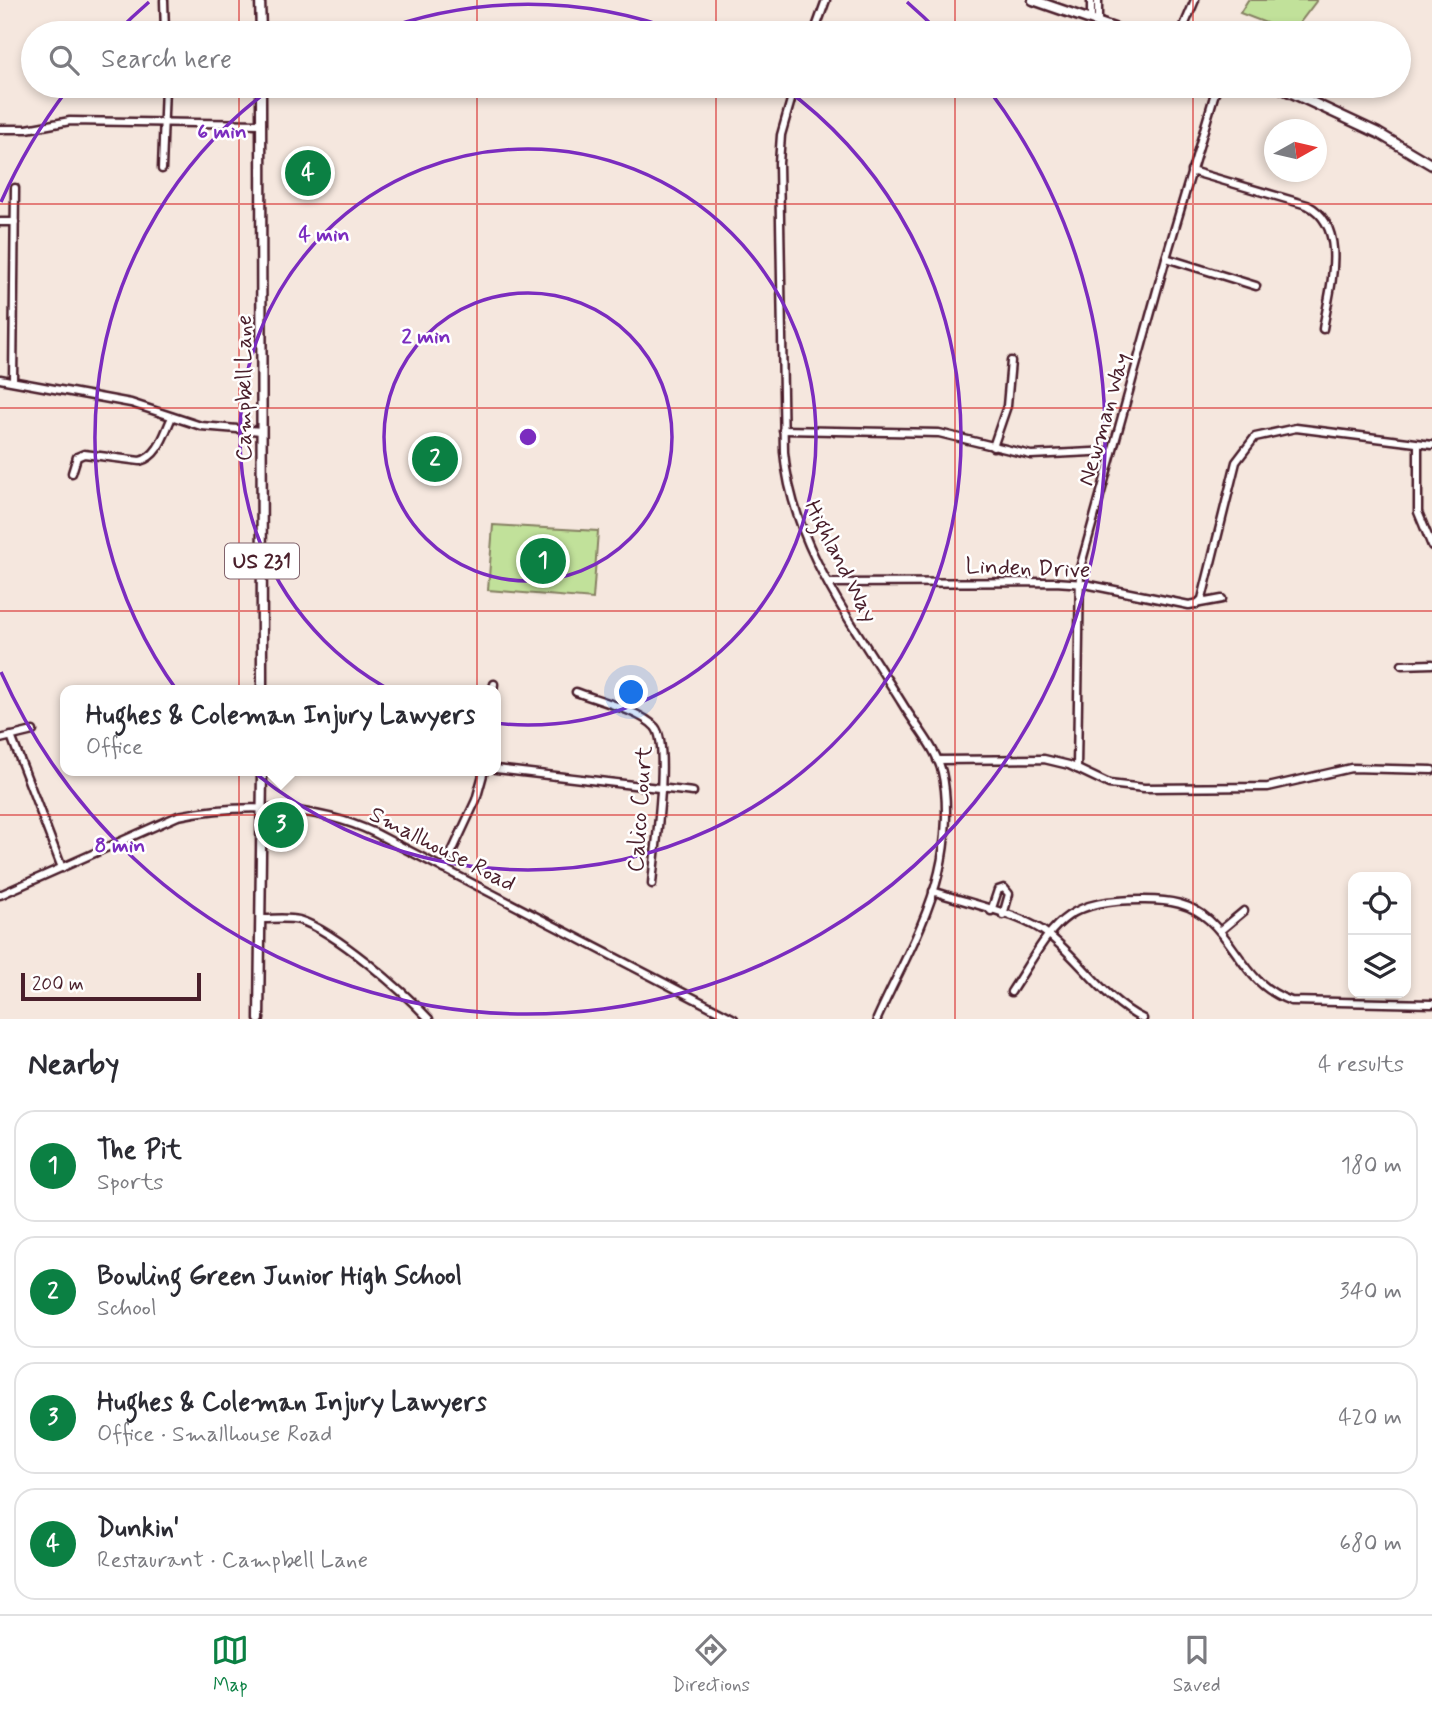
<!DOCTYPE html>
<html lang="en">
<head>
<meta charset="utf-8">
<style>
  body { margin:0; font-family:Mynerve,sans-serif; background:#f7f7f7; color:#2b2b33 }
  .controls { position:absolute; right:21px; bottom:21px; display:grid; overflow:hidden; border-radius:14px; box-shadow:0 4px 10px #0003 }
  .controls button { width:63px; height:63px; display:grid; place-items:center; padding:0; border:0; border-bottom:2px solid #e1e1e2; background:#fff; color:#2b2b33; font:35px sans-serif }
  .compass { position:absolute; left:1264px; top:119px; width:63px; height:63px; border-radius:50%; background:#fff; box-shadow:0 4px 10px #0003; rotate:82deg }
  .scale { position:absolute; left:21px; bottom:18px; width:180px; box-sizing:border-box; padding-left:7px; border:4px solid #4a1f2b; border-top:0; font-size:19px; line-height:24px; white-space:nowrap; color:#4a1f2b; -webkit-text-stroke:5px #fff; paint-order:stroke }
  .you { position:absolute; left:632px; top:693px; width:24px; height:24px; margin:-18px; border:5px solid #fff; border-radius:50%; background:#1a73e8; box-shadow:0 0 0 10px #1a73e833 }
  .badge { display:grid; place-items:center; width:46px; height:46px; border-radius:50%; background:#0b8043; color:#fff; font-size:23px; font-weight:700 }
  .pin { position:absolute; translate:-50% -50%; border:4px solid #fff; box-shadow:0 2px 7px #0006 }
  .popup { position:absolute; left:60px; top:685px; width:441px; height:91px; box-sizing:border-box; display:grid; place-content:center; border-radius:14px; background:#fff; filter:drop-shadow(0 2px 5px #0005); font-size:23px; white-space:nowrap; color:#7c7c81 }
  .popup b { font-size:26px; color:#2b2b33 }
  .popup::after { content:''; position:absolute; left:50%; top:100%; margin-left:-14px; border:14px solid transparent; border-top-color:#fff }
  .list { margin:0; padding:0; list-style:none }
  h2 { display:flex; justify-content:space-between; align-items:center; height:91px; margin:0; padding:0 28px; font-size:30px }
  h2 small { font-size:23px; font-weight:400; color:#7c7c81 }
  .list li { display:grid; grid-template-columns:46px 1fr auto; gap:21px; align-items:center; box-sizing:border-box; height:112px; margin:0 14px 14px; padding:0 14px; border:2px solid #e1e1e2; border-radius:21px }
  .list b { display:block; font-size:26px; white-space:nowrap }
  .list p { margin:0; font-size:23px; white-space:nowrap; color:#7c7c81 }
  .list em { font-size:23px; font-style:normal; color:#7c7c81 }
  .icon { flex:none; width:38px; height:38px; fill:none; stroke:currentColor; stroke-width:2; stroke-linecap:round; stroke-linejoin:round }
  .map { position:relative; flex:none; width:1432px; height:1019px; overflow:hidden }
  .search { position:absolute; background:#fff; box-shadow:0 4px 10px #0003; left:21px; right:21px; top:21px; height:77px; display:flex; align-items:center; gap:18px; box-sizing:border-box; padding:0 24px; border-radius:38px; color:#7c7c81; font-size:26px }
  .sheet { height:595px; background:#fff }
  nav { display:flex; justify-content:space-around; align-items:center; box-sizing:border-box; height:98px; border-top:2px solid #e1e1e2; background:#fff; font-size:19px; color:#7c7c81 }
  nav a { display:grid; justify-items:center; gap:4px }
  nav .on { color:#0b8043 }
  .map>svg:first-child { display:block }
</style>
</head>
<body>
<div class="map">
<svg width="1432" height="1019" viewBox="0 0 1432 1019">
  <rect width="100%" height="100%" fill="#f5e7de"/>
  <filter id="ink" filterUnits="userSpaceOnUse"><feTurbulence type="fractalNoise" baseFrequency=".0143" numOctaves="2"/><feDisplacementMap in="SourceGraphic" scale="14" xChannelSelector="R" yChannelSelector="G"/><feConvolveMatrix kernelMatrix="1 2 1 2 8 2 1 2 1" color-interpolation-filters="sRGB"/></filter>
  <g filter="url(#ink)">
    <g fill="#c1e19a" stroke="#868062" stroke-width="2">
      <path d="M1248 0H1317L1292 33 1240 13Z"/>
      <path d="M493 525 598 531 593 599 488 590Z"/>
    </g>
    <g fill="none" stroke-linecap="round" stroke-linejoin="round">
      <g stroke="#4a1f2b" stroke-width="11">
        <g id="minor">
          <path d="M164 0 165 33"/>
          <path d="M1091 20V0"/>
          <path d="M1098 23V0"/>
          <path d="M814 33 826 0"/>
          <path d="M1181 33 1195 0"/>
          <path d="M795 86 781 135 779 163 784 452C792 546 854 625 902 703 915 725 936 748 942 772 949 802 946 843 939 872 927 923 898 972 877 1019"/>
          <path d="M0 129H27L70 121 261 124"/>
          <path d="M162 169 165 86"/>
          <path d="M1191 171 1307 205C1350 227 1329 291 1323 329"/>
          <path d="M0 222H15"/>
          <path d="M1166 258 1256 286"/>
          <path d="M0 379 131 403 201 426 262 431"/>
          <path d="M13 381 15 188"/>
          <path d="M783 430 939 433 1031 455 1112 451"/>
          <path d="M1418 444V512L1432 546"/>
          <path d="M993 447 1007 406 1011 361"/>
          <path d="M72 473 77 457 84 454 140 461C159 456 164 434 172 417"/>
          <path d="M829 583 1055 582 1085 584 1189 605 1222 599"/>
          <path d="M1197 604 1202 599 1236 462 1255 437 1296 428 1432 445"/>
          <path d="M1402 665 1432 664"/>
          <path d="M493 690 494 684"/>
          <path d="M576 692C597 700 641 711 655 727 671 745 654 856 652 884"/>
          <path d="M11 736 62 868"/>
          <path d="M0 739 33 731"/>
          <path d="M937 760 1044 759 1069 765 1109 784 1144 788 1268 787 1351 768 1432 770"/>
          <path d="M496 769 693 792"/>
          <path d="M1077 769 1080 568 1166 258 1217 86"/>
          <path d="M444 869 476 800 484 771"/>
          <path d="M933 891C966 903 1024 914 1050 936 1083 963 1104 999 1143 1019"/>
          <path d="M0 895 178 816C241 803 316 805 375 833L734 1019"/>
          <path d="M991 911 998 890 1004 888 1009 894 1003 915"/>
          <path d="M261 919C274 919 287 917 299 920 335 931 403 991 429 1019"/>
          <path d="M1220 931 1244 911"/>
          <path d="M1011 992C1054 926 1059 899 1145 900 1169 900 1190 903 1209 920 1241 949 1245 984 1291 1001L1432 1004"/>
        </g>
      </g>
      <g stroke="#4a1f2b" stroke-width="13">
        <g id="major">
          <path d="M260 0 261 33"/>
          <path d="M1033 0 1128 33"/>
          <path d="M261 86 262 690"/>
          <path d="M1277 86 1378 133 1432 165"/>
          <path d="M259 1019 262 771"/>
        </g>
      </g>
      <use href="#minor" stroke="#fff" stroke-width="6"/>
      <use href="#major" stroke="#fff" stroke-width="8"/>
    </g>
  </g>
  <path fill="none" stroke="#d62828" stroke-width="2" stroke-opacity="0.55" d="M239 0V33M477 0V33M716 0V33M955 0V33M1193 0V33M239 86V1019M477 86V1019M716 86V1019M955 86V1019M1193 86V1019M0 204H1432M0 408H1432M0 611H1432M0 815H1432"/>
  <g fill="none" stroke="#7b2cbf" stroke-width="3.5">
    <circle cx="528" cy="437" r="144"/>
    <circle cx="528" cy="437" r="288"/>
    <path d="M373 33A433 433 0 0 1 683 33M783 87A433 433 0 1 1 273 87"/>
    <path d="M1 202A577 577 0 0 1 67 90M116 33A577 577 0 0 1 149 2M907 2A577 577 0 0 1 940 33M989 90A577 577 0 1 1 1 672"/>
  </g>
  <g text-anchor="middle" stroke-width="5" stroke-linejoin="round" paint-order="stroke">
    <rect fill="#fff" stroke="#80626b" stroke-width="2" x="225" y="543.5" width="74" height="35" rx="5"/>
    <g font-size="21" font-weight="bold" fill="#4a1f2b">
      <text x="262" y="568">US 231</text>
    </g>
    <g font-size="23" fill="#4a1f2b" stroke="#fff">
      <text transform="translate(243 388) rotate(-90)" y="8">Campbell Lane</text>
      <text transform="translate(1103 419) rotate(-74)" y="8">Newman Way</text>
      <text transform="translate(842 561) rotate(63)" y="8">Highland Way</text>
      <text transform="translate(1028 567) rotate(2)" y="8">Linden Drive</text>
      <text transform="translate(639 809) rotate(-86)" y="8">Calico Court</text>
      <text transform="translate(443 848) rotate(27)" y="8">Smallhouse Road</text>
    </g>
  </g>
  <circle cx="528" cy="437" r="10" fill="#7b2cbf" stroke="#fff" stroke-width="3.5"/>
  <g font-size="21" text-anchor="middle" font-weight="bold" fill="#7b2cbf" stroke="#fff" stroke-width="5" stroke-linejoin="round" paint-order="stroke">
    <text x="222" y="138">6 min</text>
    <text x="324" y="241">4 min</text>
    <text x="426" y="343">2 min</text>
    <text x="120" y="852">8 min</text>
  </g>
</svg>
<div class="controls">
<button><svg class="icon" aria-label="locate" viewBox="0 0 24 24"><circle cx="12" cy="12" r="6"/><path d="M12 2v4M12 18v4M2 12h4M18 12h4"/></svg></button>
<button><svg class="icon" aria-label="layers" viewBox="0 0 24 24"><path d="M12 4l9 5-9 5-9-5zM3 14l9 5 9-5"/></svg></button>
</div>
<svg class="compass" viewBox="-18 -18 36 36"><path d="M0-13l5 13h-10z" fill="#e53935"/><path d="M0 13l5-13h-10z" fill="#7c7c81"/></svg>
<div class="scale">200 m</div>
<div class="you"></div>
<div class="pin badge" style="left:543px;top:561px">1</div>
<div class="pin badge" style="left:435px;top:459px">2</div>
<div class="pin badge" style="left:281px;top:825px">3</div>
<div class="popup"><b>Hughes &amp; Coleman Injury Lawyers</b>Office</div>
<div class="pin badge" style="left:308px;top:173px">4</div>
<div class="search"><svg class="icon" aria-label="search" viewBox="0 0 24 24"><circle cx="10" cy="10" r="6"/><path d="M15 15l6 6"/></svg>Search here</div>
</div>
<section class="sheet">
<h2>Nearby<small>4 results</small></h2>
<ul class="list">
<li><span class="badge">1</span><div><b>The Pit</b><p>Sports</p></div><em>180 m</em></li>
<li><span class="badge">2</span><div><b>Bowling Green Junior High School</b><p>School</p></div><em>340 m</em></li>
<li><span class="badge">3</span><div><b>Hughes &amp; Coleman Injury Lawyers</b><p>Office · Smallhouse Road</p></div><em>420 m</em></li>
<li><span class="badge">4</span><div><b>Dunkin'</b><p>Restaurant · Campbell Lane</p></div><em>680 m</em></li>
</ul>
</section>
<nav>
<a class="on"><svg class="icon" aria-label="map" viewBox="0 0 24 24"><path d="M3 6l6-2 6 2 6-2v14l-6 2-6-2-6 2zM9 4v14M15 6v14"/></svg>Map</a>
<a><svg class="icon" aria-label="directions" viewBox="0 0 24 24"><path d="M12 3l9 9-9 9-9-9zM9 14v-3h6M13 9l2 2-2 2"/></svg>Directions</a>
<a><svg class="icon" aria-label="saved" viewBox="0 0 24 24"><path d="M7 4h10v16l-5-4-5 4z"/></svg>Saved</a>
</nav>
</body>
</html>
